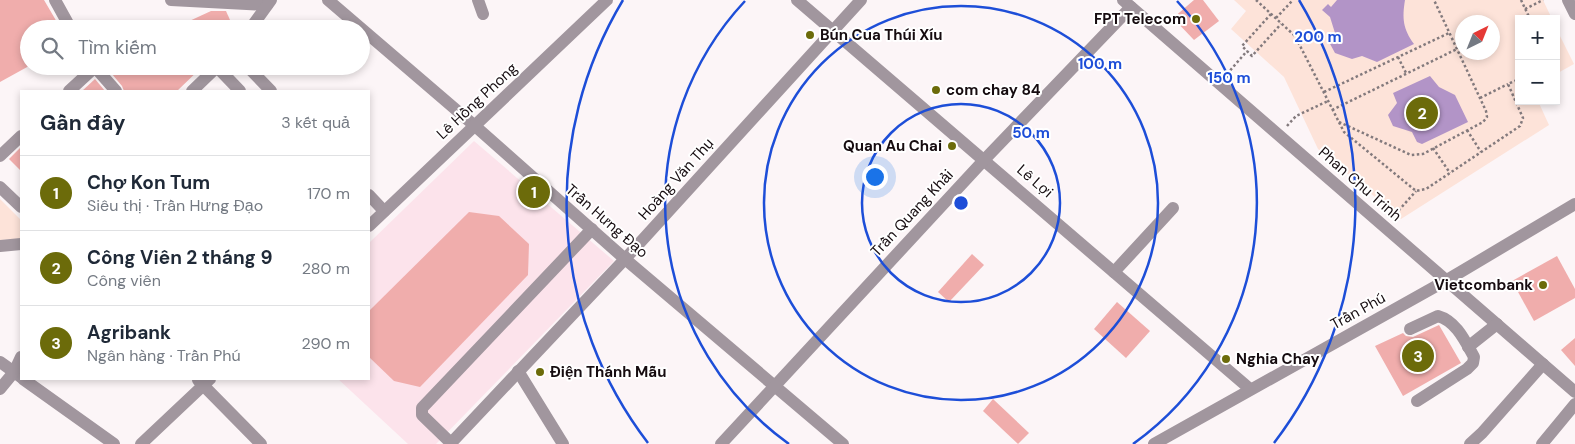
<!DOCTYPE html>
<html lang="vi">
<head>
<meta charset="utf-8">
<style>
  body { margin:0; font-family:"DM Sans",sans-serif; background:#f6f6f7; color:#1f2937 }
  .controls { position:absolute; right:15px; top:15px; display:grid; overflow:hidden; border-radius:0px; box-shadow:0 2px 8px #0003 }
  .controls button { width:45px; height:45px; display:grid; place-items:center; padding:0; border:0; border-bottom:1px solid #e0e1e3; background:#fff; color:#1f2937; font:25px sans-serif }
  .compass { position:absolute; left:1455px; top:15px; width:45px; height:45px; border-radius:50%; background:#fff; box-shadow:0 2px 8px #0003; rotate:43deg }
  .you { position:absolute; left:874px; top:176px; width:18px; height:18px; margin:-12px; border:4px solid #fff; border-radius:50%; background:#1a73e8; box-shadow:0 0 0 8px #1a73e833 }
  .badge { display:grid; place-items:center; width:32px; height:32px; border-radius:50%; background:#6c6b0a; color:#fff; font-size:16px; font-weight:700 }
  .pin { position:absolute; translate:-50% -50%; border:2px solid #fff; box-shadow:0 1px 5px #0006 }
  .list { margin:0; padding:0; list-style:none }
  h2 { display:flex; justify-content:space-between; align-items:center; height:65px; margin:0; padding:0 20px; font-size:21px }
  h2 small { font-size:16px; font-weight:400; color:#747a83 }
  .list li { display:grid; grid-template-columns:32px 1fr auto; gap:15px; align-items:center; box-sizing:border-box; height:75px; padding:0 20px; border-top:1px solid #e0e1e3 }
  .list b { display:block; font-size:19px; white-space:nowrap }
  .list p { margin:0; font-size:16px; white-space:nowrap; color:#747a83 }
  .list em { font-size:16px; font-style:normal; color:#747a83 }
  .icon { flex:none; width:28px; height:28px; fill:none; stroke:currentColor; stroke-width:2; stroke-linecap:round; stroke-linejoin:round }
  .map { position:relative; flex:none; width:1575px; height:444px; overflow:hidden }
  .search { position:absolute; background:#fff; box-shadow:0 2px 8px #0003; left:20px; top:20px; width:350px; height:55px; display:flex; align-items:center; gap:12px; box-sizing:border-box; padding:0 18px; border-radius:28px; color:#747a83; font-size:19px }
  .panel { position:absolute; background:#fff; box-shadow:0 2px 8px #0003; left:20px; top:90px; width:350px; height:290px; border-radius:0px }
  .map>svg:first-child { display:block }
</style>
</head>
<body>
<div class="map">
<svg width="1575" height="444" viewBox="0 0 1575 444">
  <rect width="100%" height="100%" fill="#fcf5f7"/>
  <path fill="#fce3eb" d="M474 141 614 261 436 444H408L338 379H369V243Z"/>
  <g fill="#fde3d9" fill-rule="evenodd">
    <path d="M1234 0H1543L1552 19H1519V101H1538L1549 125 1401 219 1318 149 1284 77 1231 29 1246 11ZM1462 22H1492V52H1462Z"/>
    <path d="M1556 28 1574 64 1556 74Z"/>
    <path d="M0 199 21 220V239L0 240Z"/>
  </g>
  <g fill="#b294c7">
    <path d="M1337 0H1405C1402 18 1403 29 1414 44L1377 62 1362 56 1352 59 1335 53 1329 42 1335 33 1330 17 1322 10 1328 4 1331 7Z"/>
    <path d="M1430 76 1439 87 1455 95 1468 122 1422 144 1417 142 1412 132 1393 126 1388 115 1397 103 1393 93Z"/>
  </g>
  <g fill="#f0adac">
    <path d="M0 0H44L61 29H29V66L0 82Z"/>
    <path d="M1194 0H1203L1219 21 1194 40 1173 18Z"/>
    <path d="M211 11H226L234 29H172Z"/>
    <path d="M109 66H203L177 91H124L122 86 107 68Z"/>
    <path d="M95 79 105 91H82Z"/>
    <path d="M21 147V171L9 159Z"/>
    <path d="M469 212 499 216 529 244 528 275 420 387 394 381 369 357V311Z"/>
    <path d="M972 254 984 265 949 302 938 292Z"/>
    <path d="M1557 256 1575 289V298L1534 321 1512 281Z"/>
    <path d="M1117 302 1150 331 1126 358 1094 329Z"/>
    <path d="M1439 325 1461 363 1403 396 1375 346 1403 333 1406 336 1413 337Z"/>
    <path d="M1575 338V366L1561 350Z"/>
    <path d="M993 399 1029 433 1018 444 983 411Z"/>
  </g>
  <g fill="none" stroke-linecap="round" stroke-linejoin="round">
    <g stroke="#837a7d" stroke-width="2.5" stroke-dasharray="2.5 2.5" stroke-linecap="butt">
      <path d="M1256 0 1295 36 1344 132 1416 191 1426 189 1520 126 1523 118 1508 84 1519 79"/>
      <path d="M1521 0 1530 19"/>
      <path d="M1525 9 1543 0"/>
      <path d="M1271 14 1242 46 1252 56 1281 24"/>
      <path d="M1276 18 1293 0"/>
      <path d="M1398 57 1406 73"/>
      <path d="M1227 74 1247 51"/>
      <path d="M1324 92 1449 33"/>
      <path d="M1480 98 1508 84"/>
      <path d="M1332 110 1457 49"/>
      <path d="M1339 122 1411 155 1423 154 1483 122 1487 117 1486 111 1434 0"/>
      <path d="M1287 126 1296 116 1328 101"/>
      <path d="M1467 130 1481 152"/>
      <path d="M1433 148 1450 173"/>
      <path d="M1392 218 1416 191"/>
    </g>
    <g stroke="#a1969e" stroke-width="12">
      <path d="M55 0 71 29"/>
      <path d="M171 0 267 5"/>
      <path d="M328 0 475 126 625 259 843 444"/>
      <path d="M478 0 483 14"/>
      <path d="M797 0 1250 389"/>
      <path d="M1123 0 1575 392"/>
      <path d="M1568 0 1575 14"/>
      <path d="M250 29 271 0"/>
      <path d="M94 66 116 91"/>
      <path d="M247 66 271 91"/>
      <path d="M217 67 240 91"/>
      <path d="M69 91 94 68"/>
      <path d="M192 91 218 66"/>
      <path d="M0 156 21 136"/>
      <path d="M0 187 21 207"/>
      <path d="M369 195 384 211"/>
      <path d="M369 226 607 0"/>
      <path d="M0 246 21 244"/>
      <path d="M1114 272 1173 208"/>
      <path d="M1410 329 1438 316C1456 321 1465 341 1474 357L1473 363 1467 369 1417 401"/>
      <path d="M1468 347 1497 324"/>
      <path d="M0 362 21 377"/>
      <path d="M518 371 563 444"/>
      <path d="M23 379 114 444"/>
      <path d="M198 380 261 444"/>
      <path d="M0 389 14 372 21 357"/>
      <path d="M451 443 422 415V408L592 229"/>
      <path d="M141 444 210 379"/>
      <path d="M450 444 625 259 861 0"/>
      <path d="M721 444 985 159 1131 7"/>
      <path d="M1154 444 1447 280 1575 204"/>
      <path d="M1470 444 1482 433 1543 364"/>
      <path d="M1542 444 1575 404"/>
    </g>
  </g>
  <g fill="none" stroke="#1d4ed8" stroke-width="2.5">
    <circle cx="961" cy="203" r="99"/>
    <circle cx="961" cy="203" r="197"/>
    <path d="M789 444A296 296 0 0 1 745 1M1177 1A296 296 0 0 1 1133 444"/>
    <path d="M648 443A394 394 0 0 1 623 0M1299 0A394 394 0 0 1 1274 443"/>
  </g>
  <g fill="#6c6b0a" stroke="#fff" stroke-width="2">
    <circle cx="1196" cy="19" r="5"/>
    <circle cx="810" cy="35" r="5"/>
    <circle cx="936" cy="90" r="5"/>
    <circle cx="952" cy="146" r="5"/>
    <circle cx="1543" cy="285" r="5"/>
    <circle cx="1226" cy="359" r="5"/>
    <circle cx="540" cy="372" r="5"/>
  </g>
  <g text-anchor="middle" stroke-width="4" stroke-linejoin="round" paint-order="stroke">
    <g font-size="15" font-weight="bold" fill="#160c10" stroke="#fff" text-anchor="start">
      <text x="1186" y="24" text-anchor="end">FPT Telecom</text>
      <text x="820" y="40">Bún Cua Thúi Xíu</text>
      <text x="946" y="95">com chay 84</text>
      <text x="942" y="151" text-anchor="end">Quan Au Chai</text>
      <text x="1533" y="290" text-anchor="end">Vietcombank</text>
      <text x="1236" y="364">Nghia Chay</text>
      <text x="550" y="377">Điện Thánh Mẫu</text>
    </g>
    <g font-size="15" fill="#160c10" stroke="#fff">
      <text transform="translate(477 101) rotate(-43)" y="5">Lê Hồng Phong</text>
      <text transform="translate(676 179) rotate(-48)" y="5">Hoàng Văn Thụ</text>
      <text transform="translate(1035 181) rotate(41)" y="5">Lê Lợi</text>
      <text transform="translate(1360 184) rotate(41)" y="5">Phan Chu Trinh</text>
      <text transform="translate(912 213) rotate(-47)" y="5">Trần Quang Khải</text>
      <text transform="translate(607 221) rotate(41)" y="5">Trần Hưng Đạo</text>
      <text transform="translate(1358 311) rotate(-29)" y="5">Trần Phú</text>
    </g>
  </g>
  <circle cx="961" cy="203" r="8" fill="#1d4ed8" stroke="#fff" stroke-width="2.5"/>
  <g font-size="15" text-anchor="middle" font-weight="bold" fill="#1d4ed8" stroke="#fff" stroke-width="4" stroke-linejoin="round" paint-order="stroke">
    <text x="1318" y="42">200 m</text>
    <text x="1100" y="69">100 m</text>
    <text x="1229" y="83">150 m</text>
    <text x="1031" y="138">50 m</text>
  </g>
</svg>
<div class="controls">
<button>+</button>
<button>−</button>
</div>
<svg class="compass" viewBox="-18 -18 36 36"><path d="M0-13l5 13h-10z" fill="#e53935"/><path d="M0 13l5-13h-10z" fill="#747a83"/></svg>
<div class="you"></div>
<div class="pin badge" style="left:534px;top:192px">1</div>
<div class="pin badge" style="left:1422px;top:113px">2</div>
<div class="pin badge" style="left:1418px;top:356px">3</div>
<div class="search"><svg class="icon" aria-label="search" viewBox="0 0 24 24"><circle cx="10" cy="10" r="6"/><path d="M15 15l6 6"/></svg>Tìm kiếm</div>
<section class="panel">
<h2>Gần đây<small>3 kết quả</small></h2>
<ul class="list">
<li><span class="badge">1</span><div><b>Chợ Kon Tum</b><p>Siêu thị · Trần Hưng Đạo</p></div><em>170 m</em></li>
<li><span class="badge">2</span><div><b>Công Viên 2 tháng 9</b><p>Công viên</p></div><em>280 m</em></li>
<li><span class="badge">3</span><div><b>Agribank</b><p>Ngân hàng · Trần Phú</p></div><em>290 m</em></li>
</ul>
</section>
</div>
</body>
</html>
